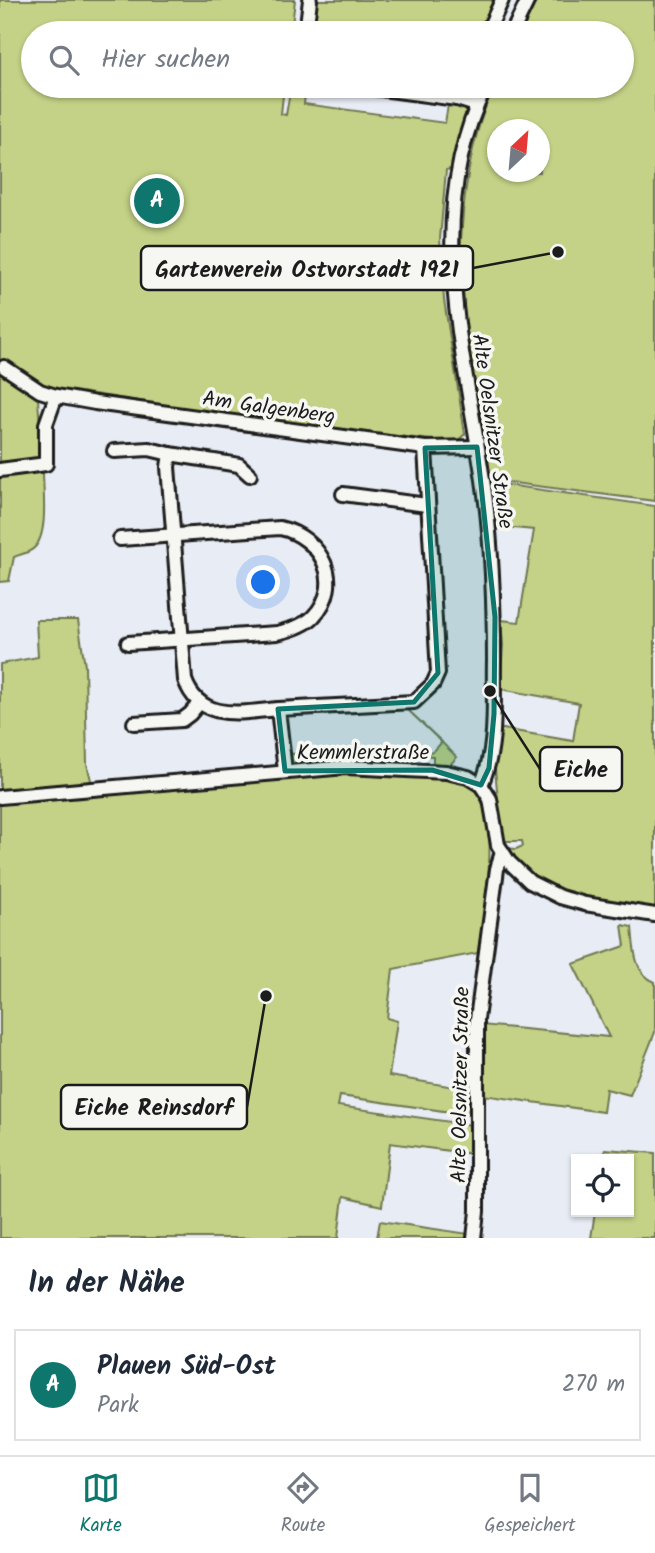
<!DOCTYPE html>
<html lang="de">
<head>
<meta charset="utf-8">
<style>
  body { margin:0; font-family:Kalam,sans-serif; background:#f2f2f3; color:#1f2937 }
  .controls { position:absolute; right:21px; bottom:21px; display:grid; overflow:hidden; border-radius:0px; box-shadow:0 2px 5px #0004 }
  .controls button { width:63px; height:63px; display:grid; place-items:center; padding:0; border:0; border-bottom:2px solid #e0e1e3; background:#fff; color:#1f2937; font:35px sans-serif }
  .compass { position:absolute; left:487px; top:119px; width:63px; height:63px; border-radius:50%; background:#fff; box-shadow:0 2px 5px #0004; rotate:26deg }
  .you { position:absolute; left:264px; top:583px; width:24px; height:24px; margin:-18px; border:5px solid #fff; border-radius:50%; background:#1a73e8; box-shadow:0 0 0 10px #1a73e833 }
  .badge { display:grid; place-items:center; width:46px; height:46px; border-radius:50%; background:#0f766e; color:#fff; font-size:23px; font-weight:700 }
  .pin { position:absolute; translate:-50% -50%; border:4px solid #fff; box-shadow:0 2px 7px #0006 }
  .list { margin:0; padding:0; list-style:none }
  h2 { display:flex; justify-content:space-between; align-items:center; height:91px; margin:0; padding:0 28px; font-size:30px }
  h2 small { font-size:23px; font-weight:400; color:#747a83 }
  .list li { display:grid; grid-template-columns:46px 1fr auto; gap:21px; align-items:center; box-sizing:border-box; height:112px; margin:0 14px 14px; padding:0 14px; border:2px solid #e0e1e3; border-radius:0px }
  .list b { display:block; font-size:26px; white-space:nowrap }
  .list p { margin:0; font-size:23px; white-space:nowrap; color:#747a83 }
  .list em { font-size:23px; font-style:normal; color:#747a83 }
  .icon { flex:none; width:38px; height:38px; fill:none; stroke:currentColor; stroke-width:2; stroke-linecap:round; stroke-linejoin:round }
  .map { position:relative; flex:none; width:655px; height:1238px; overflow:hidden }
  .search { position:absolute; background:#fff; box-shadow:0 2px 5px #0004; left:21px; right:21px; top:21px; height:77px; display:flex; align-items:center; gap:18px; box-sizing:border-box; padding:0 24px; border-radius:38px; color:#747a83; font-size:26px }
  .sheet { height:217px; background:#fff }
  nav { display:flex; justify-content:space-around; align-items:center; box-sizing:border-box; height:98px; border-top:2px solid #e0e1e3; background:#fff; font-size:19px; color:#747a83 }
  nav a { display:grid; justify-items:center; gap:4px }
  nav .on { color:#0f766e }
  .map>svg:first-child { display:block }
</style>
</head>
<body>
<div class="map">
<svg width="655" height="1238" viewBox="0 0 655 1238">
  <rect width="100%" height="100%" fill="#e8ecf5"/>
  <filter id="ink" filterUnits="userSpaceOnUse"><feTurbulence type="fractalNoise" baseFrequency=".0143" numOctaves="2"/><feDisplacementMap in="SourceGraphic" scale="14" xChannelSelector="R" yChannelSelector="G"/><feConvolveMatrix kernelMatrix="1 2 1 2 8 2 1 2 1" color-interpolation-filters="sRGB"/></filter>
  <g filter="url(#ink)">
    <g fill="#c3d286" stroke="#707751" stroke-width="2" fill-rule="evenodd">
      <path d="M0 0H295L291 33H33V86H284L281 114 286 115 291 86H295L294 93 300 95 302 86H306L304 104 445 123 448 105 466 106 468 110C463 129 455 148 451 169L446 170 440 239 444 300 465 434 455 443 244 417 16 382 38 399 42 458 0 462Z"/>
      <path d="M310 0H502L487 33H306Z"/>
      <path d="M535 0H655V501L491 480 463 316C467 298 460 280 460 262 462 202 469 140 494 86H622V33H519ZM498 130H540V172H498Z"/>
      <path d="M43 472C43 491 49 534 34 548 29 553 21 554 14 557L9 581 0 582V477Z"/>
      <path d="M493 483 655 506V911C597 901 540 902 505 848L516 849 523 846 522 841H502L495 769 497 728 573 741 579 703 500 689 503 645 501 620 519 622 534 530 493 526Z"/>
      <path d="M36 620H78L85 666 87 764 92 784 0 791V664L38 657Z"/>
      <path d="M406 708 457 757 449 766 433 763V756L397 754 396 760 338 759 299 762V765L296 766 289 760 288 754 419 749 433 752 442 742Z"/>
      <path d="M341 773C376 773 431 769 463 782 509 801 482 916 478 953L393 969 387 1018 397 1021 389 1076 472 1090 471 1115 340 1096 338 1106 472 1125 473 1154 390 1143 382 1206 343 1197 338 1238H0V804Z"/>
      <path d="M622 925 632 927C634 947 633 973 655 982V1032L630 1095 606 1089 603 1112 483 1095 482 1025 609 1037 573 964 625 946Z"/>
      <path d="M605 1149 655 1153V1238H591L595 1212H629V1159H603Z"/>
      <path d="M380 1221 469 1234 468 1238H377Z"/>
    </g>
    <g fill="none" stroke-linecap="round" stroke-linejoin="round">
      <g stroke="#1c1c1c" stroke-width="18">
        <g id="minor">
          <path d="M306 33 310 0"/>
          <path d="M487 33 502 0"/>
          <path d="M512 33 528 0"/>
          <path d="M359 86 457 99 476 105"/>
          <path d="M457 99 463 86"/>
          <path d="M4 367 40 391 56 396 95 403 425 448 477 447"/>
          <path d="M114 451 149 449 170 454"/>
          <path d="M0 470 46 464V424L56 396"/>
          <path d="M250 475 239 465 170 454 168 467 185 680C200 723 243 712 278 709"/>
          <path d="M343 494 427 505"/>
          <path d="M120 539 280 528C321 537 346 583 313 617 304 626 290 630 277 633L128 643"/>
          <path d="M134 723 182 720 190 714 200 702"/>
          <path d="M285 771 278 709 414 702 433 684 438 673 425 448"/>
          <path d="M481 785C498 747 493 701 494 660 494 600 492 540 483 480 464 350 423 211 486 86"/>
          <path d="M0 797 346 767 446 772 468 777 481 785 490 799 498 845 509 862 530 882 560 897 585 904 655 915"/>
          <path d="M474 1238 477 1211V1019L497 869 502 851"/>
        </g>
      </g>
      <use href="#minor" stroke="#f6f6f2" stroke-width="12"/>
    </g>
  </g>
  <path fill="#0f766e" fill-opacity="0.2" stroke="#0f766e" stroke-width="5" stroke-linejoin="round" d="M477 447 495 617 494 714 489 768 481 785 432 770 285 771 278 709 414 702 438 673 425 448Z"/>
  <g text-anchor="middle" stroke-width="7" stroke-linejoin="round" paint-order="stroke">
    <g font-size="21" fill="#1c1c1c" stroke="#f6f6f2">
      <text transform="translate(269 407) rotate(8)" y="7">Am Galgenberg</text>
      <text transform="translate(493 431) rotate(82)" y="7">Alte Oelsnitzer Straße</text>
      <text x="363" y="759">Kemmlerstraße</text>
      <text transform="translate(460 1085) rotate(-89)" y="7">Alte Oelsnitzer Straße</text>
    </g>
  </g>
  <path fill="none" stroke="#1c1c1c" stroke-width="2.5" d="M558 252L473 268M490 691L540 769M266 996L247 1107"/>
  <g fill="#1c1c1c" stroke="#f6f6f2" stroke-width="2.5">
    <circle cx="558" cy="252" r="7"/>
    <circle cx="490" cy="691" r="7"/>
    <circle cx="266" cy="996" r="7"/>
  </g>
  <g fill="#f6f6f2" stroke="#1c1c1c" stroke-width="2.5">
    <rect x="141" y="246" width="332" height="44" rx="7"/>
    <rect x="540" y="747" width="82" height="44" rx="7"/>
    <rect x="61" y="1085" width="186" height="44" rx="7"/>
  </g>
  <g font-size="23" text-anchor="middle" font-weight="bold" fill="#1c1c1c">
    <text x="307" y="277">Gartenverein Ostvorstadt 1921</text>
    <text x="581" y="777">Eiche</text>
    <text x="154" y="1115">Eiche Reinsdorf</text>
  </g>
</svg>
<div class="controls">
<button><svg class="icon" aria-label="locate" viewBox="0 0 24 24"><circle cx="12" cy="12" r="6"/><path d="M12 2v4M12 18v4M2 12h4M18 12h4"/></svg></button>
</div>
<svg class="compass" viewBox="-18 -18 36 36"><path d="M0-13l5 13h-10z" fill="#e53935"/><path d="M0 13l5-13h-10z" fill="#747a83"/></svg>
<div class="you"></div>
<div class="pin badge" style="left:157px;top:201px">A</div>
<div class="search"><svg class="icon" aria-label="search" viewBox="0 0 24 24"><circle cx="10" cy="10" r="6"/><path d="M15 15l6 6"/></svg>Hier suchen</div>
</div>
<section class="sheet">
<h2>In der Nähe<small></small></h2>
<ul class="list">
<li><span class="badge">A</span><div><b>Plauen Süd-Ost</b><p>Park</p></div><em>270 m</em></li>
</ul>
</section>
<nav>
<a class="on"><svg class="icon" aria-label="map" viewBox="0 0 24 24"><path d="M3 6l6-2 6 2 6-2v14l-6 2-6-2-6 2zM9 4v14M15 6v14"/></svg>Karte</a>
<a><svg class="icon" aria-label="directions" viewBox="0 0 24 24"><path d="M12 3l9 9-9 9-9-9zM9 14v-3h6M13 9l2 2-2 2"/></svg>Route</a>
<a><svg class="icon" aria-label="saved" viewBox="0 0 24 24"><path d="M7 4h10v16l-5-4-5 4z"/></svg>Gespeichert</a>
</nav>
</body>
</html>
